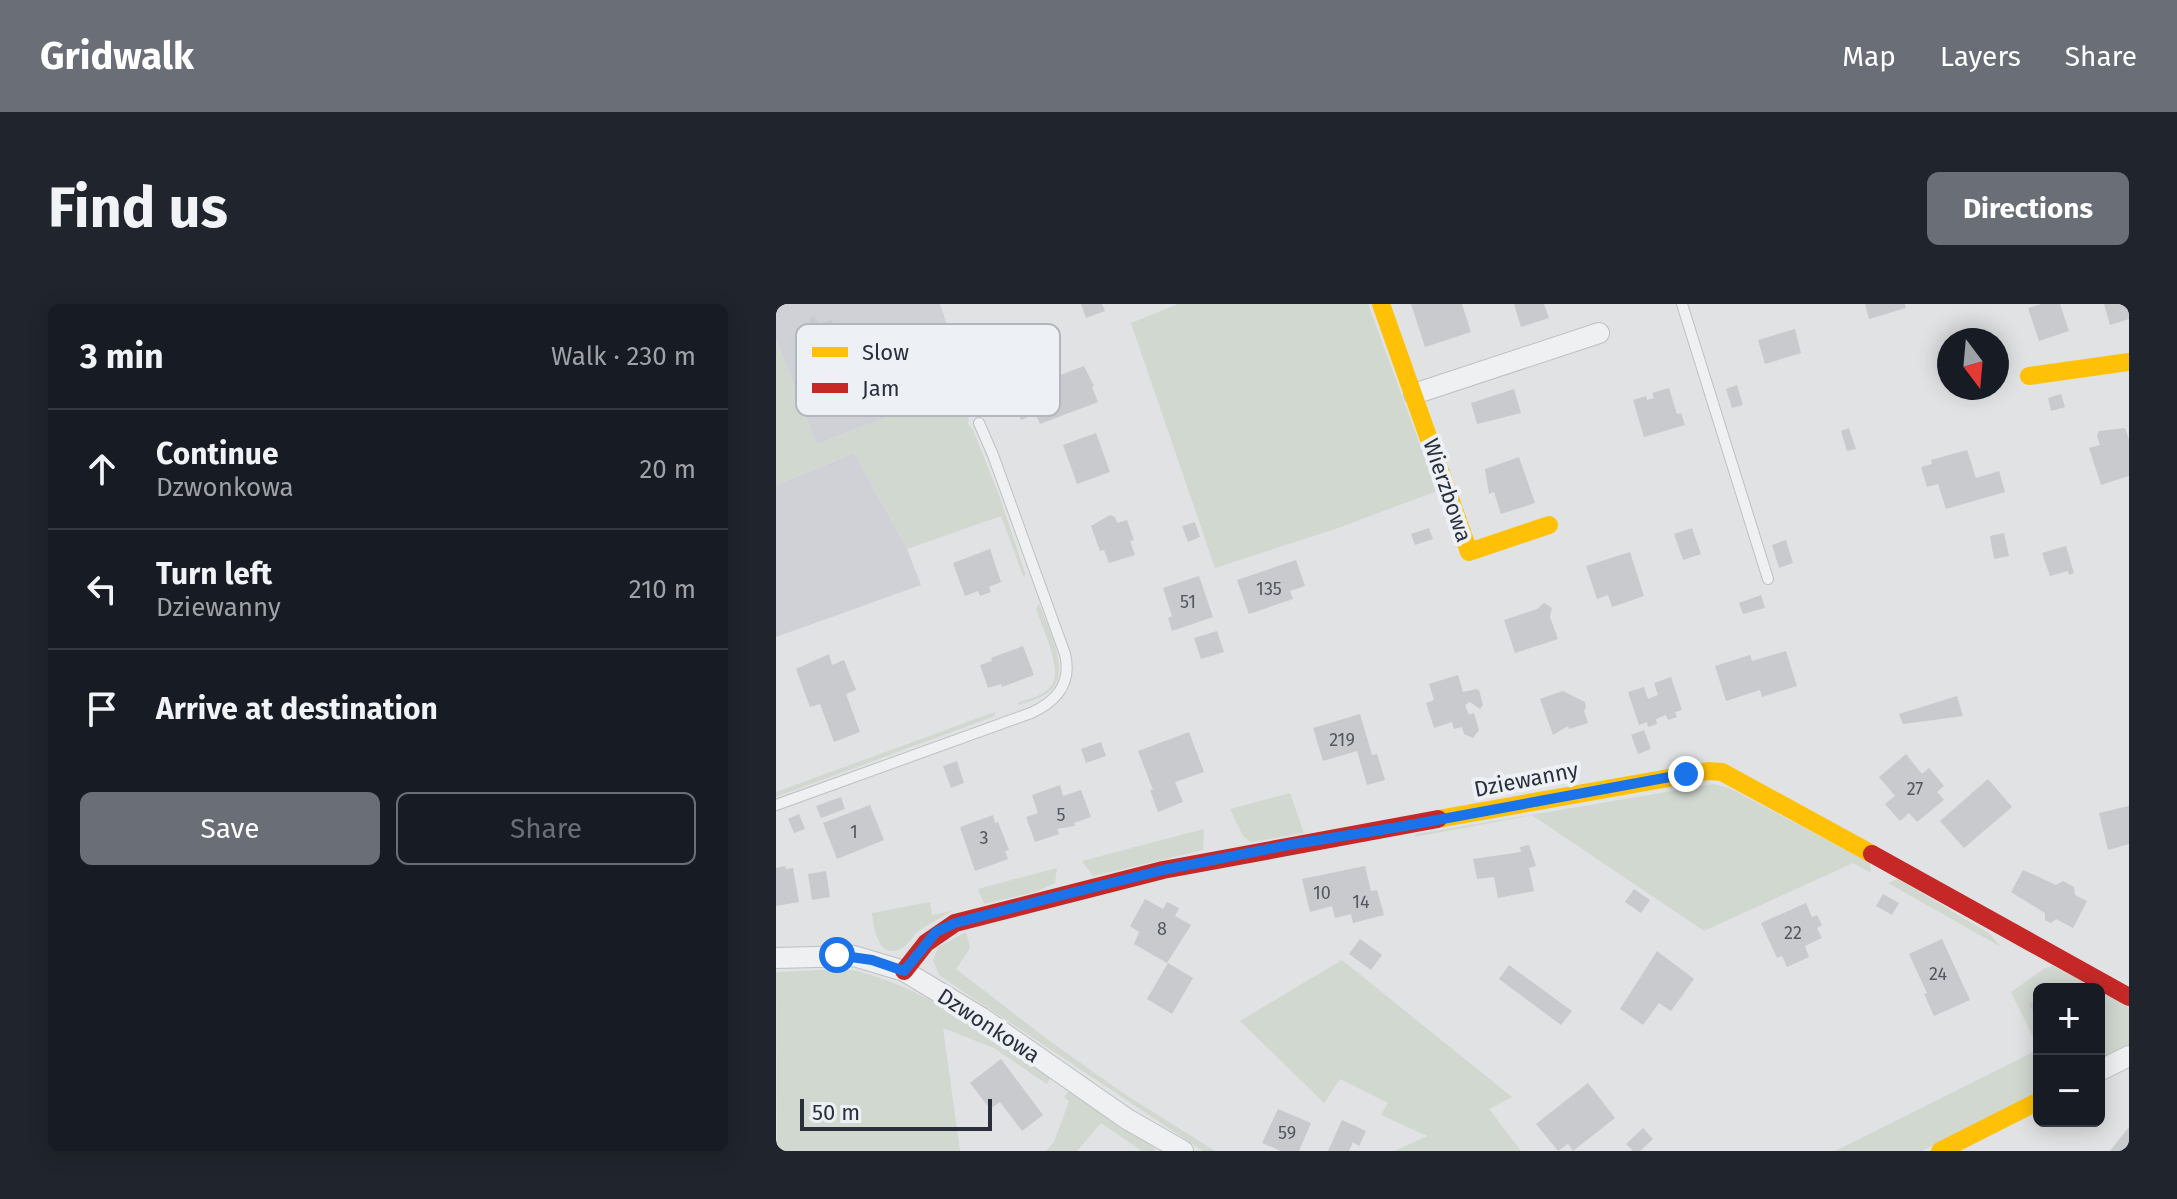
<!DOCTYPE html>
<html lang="en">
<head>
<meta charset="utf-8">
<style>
  body { margin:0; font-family:"Fira Sans",sans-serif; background:#20242c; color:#f1f3f6 }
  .controls { position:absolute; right:24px; bottom:24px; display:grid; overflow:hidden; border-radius:12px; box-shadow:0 4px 20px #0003 }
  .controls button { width:72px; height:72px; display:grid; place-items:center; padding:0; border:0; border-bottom:2px solid #363941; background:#171b24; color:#f1f3f6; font:40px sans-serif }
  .compass { position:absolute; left:1161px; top:24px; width:72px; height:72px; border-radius:50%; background:#171b24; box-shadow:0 4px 20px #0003; rotate:164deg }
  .scale { position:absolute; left:24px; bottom:20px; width:192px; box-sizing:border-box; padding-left:8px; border:4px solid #29303c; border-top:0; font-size:22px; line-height:28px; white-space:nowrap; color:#29303c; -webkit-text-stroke:6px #edf0f4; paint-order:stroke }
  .stop { position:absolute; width:24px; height:24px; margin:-18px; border:6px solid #1a73e8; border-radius:50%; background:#fff }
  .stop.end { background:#1a73e8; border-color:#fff; box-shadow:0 2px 8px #0008 }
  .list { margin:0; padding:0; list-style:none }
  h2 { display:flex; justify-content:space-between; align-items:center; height:104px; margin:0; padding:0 32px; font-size:34px }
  h2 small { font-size:26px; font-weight:400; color:#9ea1a6 }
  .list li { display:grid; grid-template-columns:52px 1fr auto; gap:24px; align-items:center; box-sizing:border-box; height:120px; padding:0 32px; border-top:2px solid #363941 }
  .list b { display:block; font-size:30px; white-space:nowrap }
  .list p { margin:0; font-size:26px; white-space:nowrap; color:#9ea1a6 }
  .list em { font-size:26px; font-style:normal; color:#9ea1a6 }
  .actions { display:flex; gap:16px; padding:24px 32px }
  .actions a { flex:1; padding:18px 0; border:2px solid #696e77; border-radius:12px; text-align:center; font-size:28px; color:#696e77 }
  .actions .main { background:#696e77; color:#fff }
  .icon { flex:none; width:44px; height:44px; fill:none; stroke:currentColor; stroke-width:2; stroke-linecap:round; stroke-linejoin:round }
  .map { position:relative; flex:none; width:1353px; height:847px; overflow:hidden; border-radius:12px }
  header { display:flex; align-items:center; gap:48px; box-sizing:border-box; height:112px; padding:0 40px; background:#696e77; color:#fff }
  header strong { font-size:38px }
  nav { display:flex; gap:44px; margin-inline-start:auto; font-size:28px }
  .intro { display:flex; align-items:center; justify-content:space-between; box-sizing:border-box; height:192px; padding:0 48px }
  h1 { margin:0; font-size:56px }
  .button { padding:20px 36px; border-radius:12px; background:#696e77; color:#fff; font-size:28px; font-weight:700 }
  main { display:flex; gap:48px; padding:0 48px }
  aside { flex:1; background:#171b24; border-radius:12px; box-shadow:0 4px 20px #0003 }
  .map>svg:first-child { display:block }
</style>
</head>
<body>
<header>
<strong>Gridwalk</strong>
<nav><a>Map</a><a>Layers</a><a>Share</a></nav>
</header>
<div class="intro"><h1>Find us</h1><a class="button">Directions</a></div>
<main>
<aside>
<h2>3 min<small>Walk · 230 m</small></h2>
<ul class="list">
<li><svg class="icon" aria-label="ahead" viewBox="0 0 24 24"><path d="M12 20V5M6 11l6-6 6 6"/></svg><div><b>Continue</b><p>Dzwonkowa</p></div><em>20 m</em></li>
<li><svg class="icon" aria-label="left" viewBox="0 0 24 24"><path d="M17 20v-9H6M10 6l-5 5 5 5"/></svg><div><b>Turn left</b><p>Dziewanny</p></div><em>210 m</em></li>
<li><svg class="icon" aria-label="arrive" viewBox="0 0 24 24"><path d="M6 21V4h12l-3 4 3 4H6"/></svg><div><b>Arrive at destination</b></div></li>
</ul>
<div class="actions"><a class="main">Save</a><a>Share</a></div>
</aside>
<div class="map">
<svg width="1353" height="847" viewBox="0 0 1353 847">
  <rect width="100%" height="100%" fill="#e0e2e4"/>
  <g fill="#cfd1d7">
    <path d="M0 0H164L192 82 41 140 0 36Z"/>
    <path d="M78 149 131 245 145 281 0 333V181Z"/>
  </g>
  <g fill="#d1d8d0">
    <path d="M402 0H592L661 187 562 224 439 264 355 19Z"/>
    <path d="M0 36 41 140 199 79 210 109 203 108 193 112 192 120 197 126 223 191 249 269 248 274 225 212 131 245 78 149 0 181Z"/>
    <path d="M263 300C271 320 294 366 277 384 268 394 254 397 243 401L241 399C253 395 268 392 276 381 287 365 266 323 260 305Z"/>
    <path d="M219 408V412L0 493V488Z"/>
    <path d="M938 480 955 485 1094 559 1095 569 1077 559 928 627 756 511 639 533 640 530Z"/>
    <path d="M514 489 528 529 475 538 467 532 454 505Z"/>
    <path d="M428 525 427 546 317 572 306 557Z"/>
    <path d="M281 564 279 579 259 588 208 600 202 585Z"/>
    <path d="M1122 575 1214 630 1225 643 1112 579Z"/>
    <path d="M154 598 156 611 176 607C166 613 154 619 144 626 137 631 133 640 126 644 102 657 98 624 96 609Z"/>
    <path d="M190 628 194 644 180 665 275 738 347 789 439 847H427L164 672 157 657 162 643Z"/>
    <path d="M566 656 736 793 713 805 745 847H619L651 832 605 811 612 799 564 775 548 799 464 717Z"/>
    <path d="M1277 662 1322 685H1263V788L1146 847H1059L1263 745 1235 688 1269 664Z"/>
    <path d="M47 666C59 666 72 665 84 668 149 684 219 735 274 773L271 780 218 744 167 724 184 847H1L0 668Z"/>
    <path d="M1323 685 1353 702V743L1323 758Z"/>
    <path d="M292 788H296L378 842 379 847H366L325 819 301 847H270L278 838 293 797 288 793Z"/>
  </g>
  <g fill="#c8cacd">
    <path d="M305 0H326L329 7 310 14Z"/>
    <path d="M635 0H686L695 28 649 43Z"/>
    <path d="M738 0H768L773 14 745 23Z"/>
    <path d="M1089 0H1129L1130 4 1093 15Z"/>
    <path d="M1265 0H1284L1293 27 1263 37 1252 4Z"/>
    <path d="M1328 0H1353V15L1334 21Z"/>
    <path d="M38 12 44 20 56 16 85 100 52 111 23 27 35 24 33 14Z"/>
    <path d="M1019 25 1025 49 989 60 982 36Z"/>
    <path d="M308 62 318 82 316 83 322 98 264 120 260 110 245 116 235 90Z"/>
    <path d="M961 81 967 101 956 104 950 85Z"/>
    <path d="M893 84 901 110 905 109 909 121 868 133 857 96 870 92 871 96 878 94 876 89Z"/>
    <path d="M738 85 745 109 701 120 695 99Z"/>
    <path d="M1285 90 1289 103 1275 107 1272 94Z"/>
    <path d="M1073 124 1080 145 1071 147 1065 127Z"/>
    <path d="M1349 124 1353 136V172L1325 181 1313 144 1324 141 1321 132 1323 127Z"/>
    <path d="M320 129 334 168 301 180 287 141Z"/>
    <path d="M1191 146 1200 174 1223 167 1229 188 1170 205 1162 180 1151 183 1145 163 1156 160 1155 156Z"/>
    <path d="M743 153 759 199 725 210 718 188 713 190 709 165Z"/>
    <path d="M334 211 339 213 341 219 351 216 358 236 354 237 359 251 333 259 328 246 324 247 315 222Z"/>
    <path d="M419 218 424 233 412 238 406 222Z"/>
    <path d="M653 224 657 235 639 241 635 230Z"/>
    <path d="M916 224 925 250 907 256 898 230Z"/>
    <path d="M1228 229 1233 252 1218 255 1214 232Z"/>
    <path d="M1010 236 1017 259 1003 264 996 241Z"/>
    <path d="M1290 242 1298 269 1293 271 1292 267 1274 272 1266 249Z"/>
    <path d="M214 245 225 278 213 283 215 288 204 292 202 287 189 292 177 259Z"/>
    <path d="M854 248 868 292 836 303 832 291 821 295 810 262Z"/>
    <path d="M520 256 529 282 514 287 517 295 473 310 461 276Z"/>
    <path d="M423 272 437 313 396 327 392 314 396 312 387 284Z"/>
    <path d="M985 291 989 304 967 310 963 299Z"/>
    <path d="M768 299 776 304 774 313 782 335 739 349 728 316 761 305Z"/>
    <path d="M441 327 448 348 425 355 418 334Z"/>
    <path d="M247 342 258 371 226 383 225 380 212 384 204 361 216 357 215 354Z"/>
    <path d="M1010 347 1021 382 986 393 984 386 950 397 939 362 974 351 976 357Z"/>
    <path d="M53 350 56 361 68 356 80 386 70 390 84 428 58 438 44 400 34 403 20 365Z"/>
    <path d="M682 371 687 388 700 385 703 386 707 401 704 405 694 398 689 401 693 411 698 409 703 426 697 434 688 430 686 423 678 425 676 418 658 424 650 399 658 396 653 380Z"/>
    <path d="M895 373 906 406 899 408 901 413 892 416 890 411 880 415 881 420 872 423 871 418 863 421 852 388 868 383 872 395 882 391 878 379Z"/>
    <path d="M787 387 809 398 810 402 808 407 812 419 793 425 792 422 777 431 764 395Z"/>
    <path d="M1181 392 1187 412 1127 420 1123 410Z"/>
    <path d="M584 410 596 451 601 450 609 476 591 481 581 447 547 457 537 424Z"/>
    <path d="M868 426 875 445 862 450 855 431Z"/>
    <path d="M413 428 428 468 399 478 407 498 382 508 374 486H377L362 447Z"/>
    <path d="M325 438 330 452 310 459 305 445Z"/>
    <path d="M1130 450 1146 470 1153 464 1168 482 1161 488 1168 496 1141 518 1133 509 1124 517 1109 500 1119 492 1103 473Z"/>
    <path d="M181 457 188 479 175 484 167 462Z"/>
    <path d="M1212 475 1236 503 1188 544 1164 517Z"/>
    <path d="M284 481 287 492 305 486 315 513 298 519 299 522 281 525 283 530 259 538 250 513 262 509 256 491Z"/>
    <path d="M65 493 69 505 45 514 40 502Z"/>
    <path d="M94 501 108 536 61 555 47 519Z"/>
    <path d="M1353 502V540L1332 546 1323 509Z"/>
    <path d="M23 510 29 525 18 529 12 515Z"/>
    <path d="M217 511 219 519 222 518 233 546 229 547 232 555 199 567 184 523Z"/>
    <path d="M753 541 760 562 753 564 758 587 722 594 718 573 701 575 697 555 745 548 744 543Z"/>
    <path d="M9 562 10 565 17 564 23 598 0 602V564Z"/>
    <path d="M589 562 595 587 601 586 608 611 577 619 575 610 559 614 556 602 534 608 526 575Z"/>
    <path d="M1247 566 1280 581 1287 577 1298 583 1299 591 1311 597 1297 624 1280 615 1275 619 1269 616V609L1235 588Z"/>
    <path d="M50 567 54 593 36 596 32 570Z"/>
    <path d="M858 585 874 596 865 609 849 598Z"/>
    <path d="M1107 590 1123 599 1116 611 1100 602Z"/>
    <path d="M369 595 387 605 391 598 403 604 399 612 415 621 391 659 358 640 363 628 354 622Z"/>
    <path d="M1030 599 1036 613 1041 611 1046 621 1041 624 1046 634 1029 642 1033 653 1011 663 1006 652 1001 654 985 619Z"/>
    <path d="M584 635 606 651 595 666 573 650Z"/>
    <path d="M1166 635 1194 696 1158 712 1148 690 1151 689 1133 650Z"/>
    <path d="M881 647 918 675 895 707 883 699 867 721 844 705Z"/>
    <path d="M392 659 417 674 396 710 371 695Z"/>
    <path d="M733 661 796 707 785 721 723 675Z"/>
    <path d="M1263 695V719L1253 700Z"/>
    <path d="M225 755 267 811 246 827 224 798 214 805 194 779Z"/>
    <path d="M812 779 839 814 797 847 792 840 782 847 760 820Z"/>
    <path d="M502 805 535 819 523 847H505L486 839Z"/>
    <path d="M566 816 590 827 583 842 577 838 573 847H552Z"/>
    <path d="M1353 823V847H1334Z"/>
    <path d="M867 824 877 835 864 847H857L850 840Z"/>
  </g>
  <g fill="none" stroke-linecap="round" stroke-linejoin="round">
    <g stroke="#bec0c2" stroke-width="12">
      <g id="lane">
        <path d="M906 0 992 275"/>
        <path d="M0 501 255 409C281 397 296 379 289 350L217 151 203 119"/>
      </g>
    </g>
    <g stroke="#bec0c2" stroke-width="22">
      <g id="street">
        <path d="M638 90 823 29"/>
        <path d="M0 654 78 652 128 667 206 714 351 815 407 847"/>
        <path d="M1323 767 1353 752"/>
      </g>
    </g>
    <use href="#lane" stroke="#eff0f1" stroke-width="10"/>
    <use href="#street" stroke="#eff0f1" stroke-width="20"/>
    <g stroke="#ffc107" stroke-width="18">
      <path d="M605 0 693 248 773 221"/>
      <path d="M1253 72 1353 58"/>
      <path d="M662 515 932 467 946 468 1096 550"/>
      <path d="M1164 847 1263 797"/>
    </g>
    <g stroke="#c62828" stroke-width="18">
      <path d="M1096 550 1353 693"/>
      <path d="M128 667 150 639 179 619 387 566 662 515"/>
    </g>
  </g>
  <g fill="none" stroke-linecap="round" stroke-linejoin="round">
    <path stroke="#1a73e8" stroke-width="10" d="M61 651 96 656 128 667 160 628 179 619 275 594 387 566 518 540 623 523 910 470"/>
  </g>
  <g text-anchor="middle" stroke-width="8" stroke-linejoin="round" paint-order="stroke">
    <g font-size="18" fill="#525761">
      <text x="493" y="291">135</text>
      <text x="412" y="304">51</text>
      <text x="566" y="442">219</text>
      <text x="1139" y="491">27</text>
      <text x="285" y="517">5</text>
      <text x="78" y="534">1</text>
      <text x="208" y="540">3</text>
      <text x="546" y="595">10</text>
      <text x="585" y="604">14</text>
      <text x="386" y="631">8</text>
      <text x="1017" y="635">22</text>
      <text x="1162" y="676">24</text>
      <text x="511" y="835">59</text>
    </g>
    <g font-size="22" fill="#29303c" stroke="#edf0f4">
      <text transform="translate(672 186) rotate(71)" y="8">Wierzbowa</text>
      <text transform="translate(750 475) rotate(-11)" y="8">Dziewanny</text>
      <text transform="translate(213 721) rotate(33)" y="8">Dzwonkowa</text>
    </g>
  </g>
  <rect x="20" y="20" width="264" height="92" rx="12" fill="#edf0f4" stroke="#b2b6bd" stroke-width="2"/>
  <rect x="36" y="43" width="36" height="10" fill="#ffc107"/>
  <rect x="36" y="79" width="36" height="10" fill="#c62828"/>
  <g font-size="22" fill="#29303c">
    <text x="86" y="56">Slow</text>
    <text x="86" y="92">Jam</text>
  </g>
</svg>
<div class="controls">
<button>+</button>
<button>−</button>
</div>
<svg class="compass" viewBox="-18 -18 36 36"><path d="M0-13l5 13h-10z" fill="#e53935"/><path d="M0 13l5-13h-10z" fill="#9ea1a6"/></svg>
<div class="scale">50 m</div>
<div class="stop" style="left:61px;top:651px"></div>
<div class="stop end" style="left:910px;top:470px"></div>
</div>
</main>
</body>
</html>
